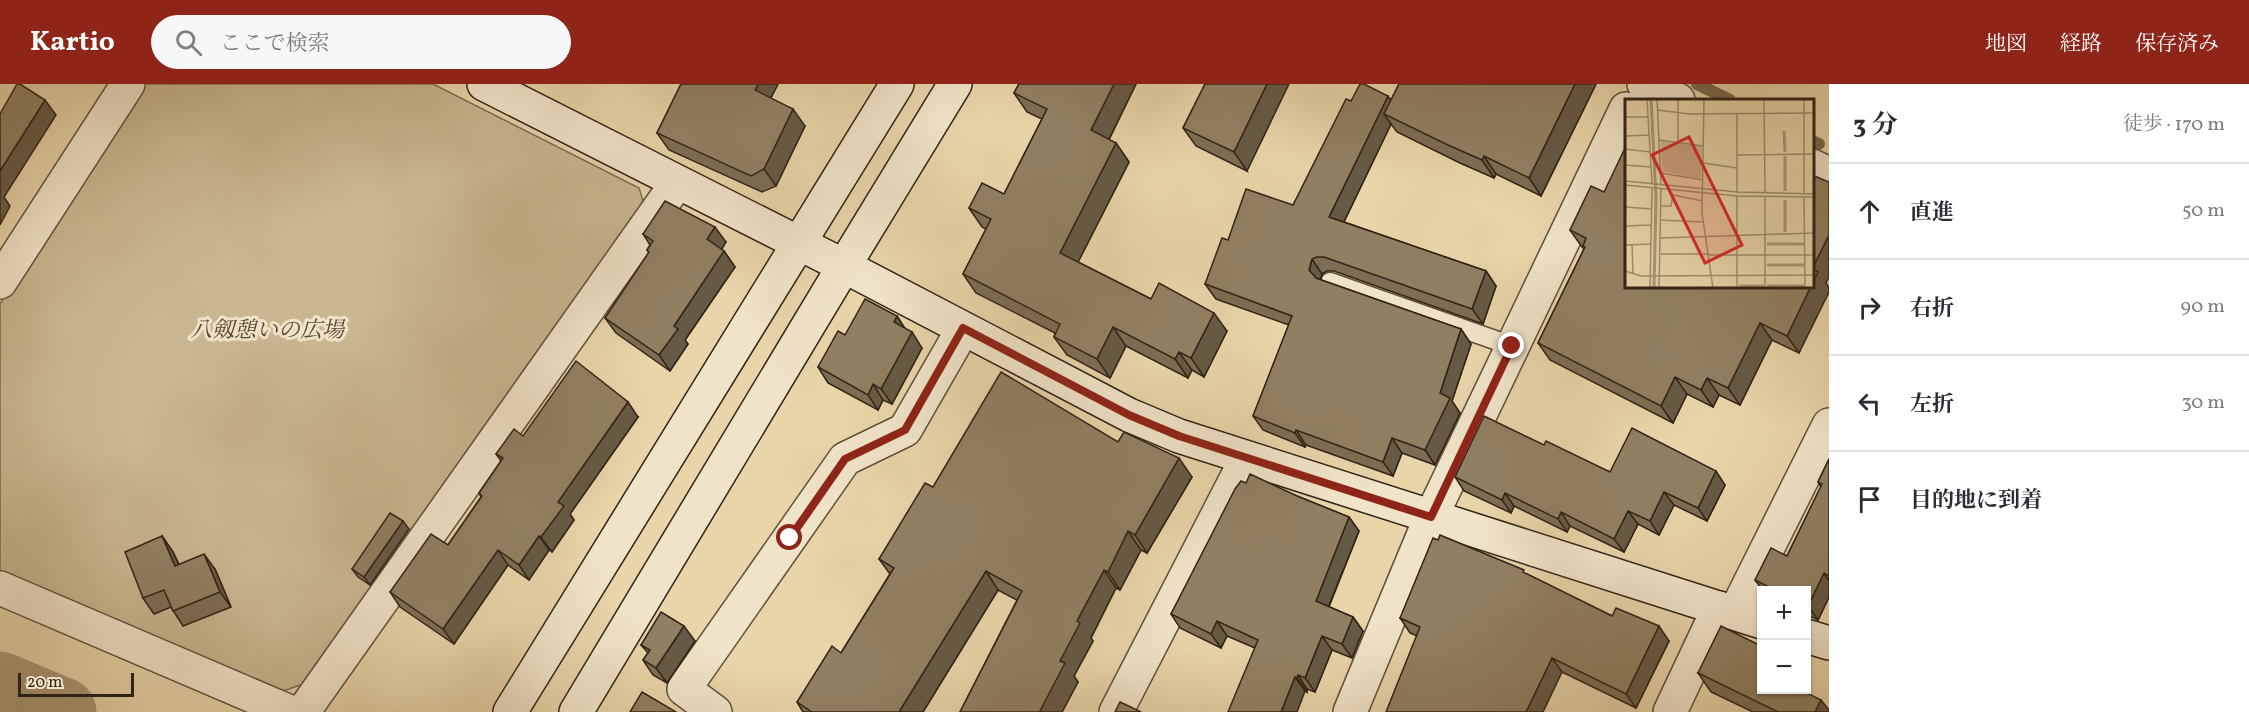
<!DOCTYPE html>
<html lang="ja">
<head>
<meta charset="utf-8">
<style>
  body { margin:0; font-family:Vollkorn,"Noto Serif JP",serif; background:#f7f7f7; color:#2b2b33 }
  .controls { position:absolute; right:18px; bottom:18px; display:grid; overflow:hidden; border-radius:0px; box-shadow:0 2px 4px #0004 }
  .controls button { width:54px; height:54px; display:grid; place-items:center; padding:0; border:0; border-bottom:2px solid #e1e1e2; background:#fff; color:#2b2b33; font:30px sans-serif }
  .scale { position:absolute; left:18px; bottom:15px; width:116px; box-sizing:border-box; padding-left:6px; border:3px solid #312315; border-top:0; font-size:16px; line-height:21px; white-space:nowrap; color:#312315; -webkit-text-stroke:4px #f0e4c8; paint-order:stroke }
  .stop { position:absolute; width:18px; height:18px; margin:-14px; border:4px solid #8f2418; border-radius:50%; background:#fff }
  .stop.end { background:#8f2418; border-color:#fff; box-shadow:0 2px 6px #0008 }
  .list { margin:0; padding:0; list-style:none }
  h2 { display:flex; justify-content:space-between; align-items:center; height:78px; margin:0; padding:0 24px; font-size:26px }
  h2 small { font-size:20px; font-weight:400; color:#7c7c81 }
  .list li { display:grid; grid-template-columns:39px 1fr auto; gap:18px; align-items:center; box-sizing:border-box; height:96px; padding:0 24px; border-top:2px solid #e1e1e2 }
  .list b { display:block; font-size:22px; white-space:nowrap }
  .list em { font-size:20px; font-style:normal; color:#7c7c81 }
  .icon { flex:none; width:33px; height:33px; fill:none; stroke:currentColor; stroke-width:2; stroke-linecap:round; stroke-linejoin:round }
  .map { position:relative; flex:none; width:1829px; height:628px; overflow:hidden }
  header { display:flex; align-items:center; gap:36px; box-sizing:border-box; height:84px; padding:0 30px; background:#8f2418; color:#fff }
  header strong { font-size:28px }
  nav { display:flex; gap:33px; margin-inline-start:auto; font-size:21px }
  .search { width:420px; height:54px; background:#f7f7f7; display:flex; align-items:center; gap:15px; box-sizing:border-box; padding:0 21px; border-radius:33px; color:#7c7c81; font-size:22px }
  main { display:flex }
  aside { flex:1; background:#fff }
  .map>svg:first-child { display:block }
</style>
</head>
<body>
<header>
<strong>Kartio</strong>
<div class="search"><svg class="icon" aria-label="search" viewBox="0 0 24 24"><circle cx="10" cy="10" r="6"/><path d="M15 15l6 6"/></svg>ここで検索</div>
<nav><a>地図</a><a>経路</a><a>保存済み</a></nav>
</header>
<main>
<div class="map">
<svg width="1829" height="628" viewBox="0 0 1829 628">
  <rect width="100%" height="100%" fill="#e8d5aa"/>
  <filter id="stains"><feTurbulence type="fractalNoise" baseFrequency=".00333" numOctaves="4"/><feColorMatrix values="0 0 0 0 .2 0 0 0 0 .09 0 0 0 0 .02 0 0 0 .5 -.17"/></filter>
  <radialGradient id="worn" r=".72"><stop offset=".6" stop-color="#630" stop-opacity="0"/><stop offset="1" stop-color="#630" stop-opacity=".3"/></radialGradient>
  <path fill="#c9b791" stroke="#7d6d53" stroke-width="1.5" d="M142 0H433L639 104 644 120 312 597 283 607 0 489V220Z"/>
  <g fill="none" stroke-linecap="round" stroke-linejoin="round">
    <g stroke="#7a6950" stroke-width="12">
      <path d="M1697 0 1730 16"/>
      <path d="M1812 57 1819 60"/>
    </g>
    <path stroke="#aa9877" stroke-width="69" d="M0 602 62 628"/>
    <g stroke="#5f503a" stroke-width="21">
      <path id="lane" d="M1330 198 1512 262"/>
    </g>
    <g stroke="#5f503a" stroke-width="36">
      <g id="street">
        <path d="M1644 0 1678 16"/>
        <path d="M1812 82 1829 90"/>
        <path d="M0 198 128 0"/>
        <path d="M0 504 290 628"/>
        <path d="M1735 529 1829 341"/>
        <path d="M303 628 677 99"/>
        <path d="M715 628 684 605 845 375 905 346 963 245"/>
        <path d="M1116 628 1247 374"/>
        <path d="M1350 628 1431 433 1626 25"/>
        <path d="M1670 628 1719 524"/>
      </g>
    </g>
    <g stroke="#312315" stroke-width="36">
      <g id="secondary">
        <path d="M484 0 844 182 1129 331 1179 352 1762 538"/>
        <path d="M1806 552 1829 559"/>
        <path d="M510 628 897 0"/>
        <path d="M576 628 844 182 955 0"/>
      </g>
    </g>
    <use href="#lane" stroke="#f0e4c8" stroke-width="18"/>
    <use href="#street" stroke="#f0e4c8" stroke-width="33"/>
    <use href="#secondary" stroke="#f0e4c8" stroke-width="33"/>
  </g>
  <g fill="#7c6e54" stroke="#312315" stroke-width="1.5">
    <path d="M681 0H778L771 14 805 42 776 102 762 108 669 66 657 49Z"/>
    <path d="M1019 0H1136L1109 56 1116 59 1129 78 1078 178 1151 215 1227 247 1204 293 1192 286 1188 294 1126 262 1110 294 1067 271 1054 253 1055 249 976 209 963 190 986 145 982 143 969 124 1004 110 1042 35 1027 28 1014 9Z"/>
    <path d="M1205 0 1247 87 1196 62 1183 44Z"/>
    <path d="M1399 0H1596L1541 112 1496 90 1494 94 1460 79 1397 48 1391 40 1344 138 1486 187 1496 202 1483 240 1334 187H1327L1322 190 1321 196 1461 245 1471 260 1452 317 1460 329 1435 381 1402 369 1393 392 1306 361 1305 363 1263 346 1253 332 1289 241 1216 215 1205 200 1228 156 1293 121 1351 17 1391 16Z"/>
    <path d="M1604 108 1826 199 1799 269 1772 256 1740 321 1719 311 1713 323 1687 310 1673 339 1550 276 1538 259 1584 165 1582 163 1570 146Z"/>
    <path d="M643 150 726 158 721 165 724 167 735 183 685 256 688 260 670 287 616 249 605 234 649 169 647 166 650 161Z"/>
    <path d="M897 232 905 245 922 264 892 320 883 316 878 326 828 299 818 283 845 251Z"/>
    <path d="M638 333 570 430 574 436 552 468 549 466 529 496 508 481 454 560 400 523 390 508 448 461 481 413 479 409 501 377 496 370 523 352Z"/>
    <path d="M1118 358 1192 393 1147 469 1141 466 1120 506 1116 504 1091 554 1093 557 1074 592 1078 598 1062 628H960L1017 516 998 506 923 628H803L797 618 841 569 890 490 879 475 933 403Z"/>
    <path d="M1544 361 1610 388 1725 401 1707 437 1674 421 1659 451 1638 440 1624 468 1570 442 1567 448 1514 422 1511 429 1464 407 1455 393Z"/>
    <path d="M1829 375V513L1818 536 1806 530V507H1763L1755 496 1787 472 1821 403 1818 398Z"/>
    <path d="M1246 399 1297 412 1349 433 1359 447 1329 523 1353 533 1363 547 1352 574 1332 566 1315 608 1307 605V608L1305 607 1255 564 1227 552 1221 564 1180 544 1171 530Z"/>
    <path d="M409 445 370 501 358 493 352 485Z"/>
    <path d="M162 452 173 468 179 480 215 485 231 523 183 542 171 523 154 530 143 514Z"/>
    <path d="M1527 490 1612 532 1669 557 1636 624 1562 588 1417 552 1410 549 1400 534Z"/>
    <path d="M695 557 667 599 653 591 643 576 648 569 641 561Z"/>
    <path d="M1698 589 1761 606 1829 628H1753L1711 608Z"/>
  </g>
  <g fill="#655a45" stroke="#312315" stroke-width="1.5">
    <path d="M758 0H778L766 23 755 6Z"/>
    <path d="M1114 0H1136L1104 65 1091 46Z"/>
    <path d="M1267 0H1289L1247 87 1234 68Z"/>
    <path d="M1575 0H1596L1541 112 1529 94Z"/>
    <path d="M1388 12 1398 26 1384 30 1391 40 1339 148 1329 133Z"/>
    <path d="M45 16 56 31 4 113 10 122 0 141V87Z"/>
    <path d="M793 25 805 42 776 102 764 85Z"/>
    <path d="M1116 59 1129 78 1073 188 1060 169Z"/>
    <path d="M1484 72 1496 90 1494 94 1482 76Z"/>
    <path d="M715 143 726 158 718 171 707 155Z"/>
    <path d="M1829 151V193L1826 199 1829 204V208L1799 269 1787 252 1811 202H1812V185Z"/>
    <path d="M724 167 735 183 685 256 688 260 670 287 659 271 674 242Z"/>
    <path d="M1312 175 1322 190 1319 201 1309 186Z"/>
    <path d="M1486 187 1496 202 1483 240 1472 225Z"/>
    <path d="M1214 229 1227 247 1204 293 1191 274Z"/>
    <path d="M897 232 907 248 894 238Z"/>
    <path d="M1760 239 1772 256 1740 321 1728 304Z"/>
    <path d="M1113 243 1126 262 1110 294 1097 275Z"/>
    <path d="M1461 245 1471 260 1452 317 1460 329 1435 381 1425 366 1440 309Z"/>
    <path d="M912 248 922 264 892 320 881 305Z"/>
    <path d="M1179 268 1192 286 1188 294 1175 275Z"/>
    <path d="M1675 293 1687 310 1673 339 1661 322Z"/>
    <path d="M1707 294 1719 311 1713 323 1701 306Z"/>
    <path d="M873 300 883 316 878 326 868 311Z"/>
    <path d="M628 318 638 333 570 430 574 436 552 468 541 453 558 418Z"/>
    <path d="M1296 346 1306 361 1305 363 1295 349Z"/>
    <path d="M1392 354 1402 369 1393 392 1383 378Z"/>
    <path d="M1179 374 1192 393 1147 469 1135 451Z"/>
    <path d="M1716 387 1725 401 1707 437 1698 424Z"/>
    <path d="M1664 408 1674 421 1659 451 1650 437Z"/>
    <path d="M1505 409 1514 422 1511 429 1502 416Z"/>
    <path d="M1628 427 1638 440 1624 468 1614 455Z"/>
    <path d="M1561 428 1570 442 1567 448 1558 435Z"/>
    <path d="M1349 433 1359 447 1325 531 1316 517Z"/>
    <path d="M403 437 409 445 370 501 364 493Z"/>
    <path d="M1128 447 1141 466 1120 506 1108 488Z"/>
    <path d="M162 452 173 468 186 497 175 482Z"/>
    <path d="M539 452 549 466 529 496 519 481Z"/>
    <path d="M498 466 508 481 454 560 443 545Z"/>
    <path d="M204 470 215 485 231 523 220 508Z"/>
    <path d="M1104 486 1116 504 1091 554 1093 557 1074 592 1078 598 1062 628H1041L1040 627 1060 577 1077 537Z"/>
    <path d="M986 487 998 506 923 628H899Z"/>
    <path d="M1824 489 1829 497V513L1818 536 1808 522Z"/>
    <path d="M1353 533 1363 547 1352 574 1342 560Z"/>
    <path d="M1217 537 1227 552 1221 564 1211 550Z"/>
    <path d="M684 542 695 557 667 599 656 584Z"/>
    <path d="M1659 542 1669 557 1636 624 1626 610Z"/>
    <path d="M1322 552 1332 566 1315 608 1305 594Z"/>
    <path d="M1552 574 1562 588 1543 628H1526Z"/>
    <path d="M1298 591 1307 605V608L1297 594Z"/>
    <path d="M1295 593 1305 607 1297 628H1281Z"/>
    <path d="M1821 616 1829 626V628H1815Z"/>
  </g>
  <g fill="#908062" stroke="#312315" stroke-width="1.5">
    <path d="M17 0H20L45 16 0 87V30Z"/>
    <path d="M681 0H758L755 6 793 25 764 85 751 92 657 49Z"/>
    <path d="M1019 0H1114L1091 46 1116 59 1060 169 1151 215 1159 199 1214 229 1191 274 1179 268 1175 275 1113 243 1097 275 1054 253 1060 240 963 190 991 135 969 124 982 99 1004 110 1047 25 1014 9Z"/>
    <path d="M1205 0H1267L1234 68 1183 44Z"/>
    <path d="M1360 0H1364L1388 12 1329 133 1486 187 1472 225 1324 173H1317L1312 175 1309 186 1316 194 1461 245 1440 309 1450 314 1425 366 1392 354 1383 378 1296 346 1295 349 1253 332 1292 232 1205 200 1222 154 1228 156 1246 105 1293 121 1346 15 1351 17Z"/>
    <path d="M1399 0H1575L1529 94 1484 72 1482 76 1448 61 1384 30Z"/>
    <path d="M1626 62V202H1811L1787 252 1760 239 1728 304 1707 294 1701 306 1675 293 1661 322 1538 259 1585 163 1583 162 1586 154 1570 146 1591 102 1604 108Z"/>
    <path d="M1812 91 1829 98V151L1812 185Z"/>
    <path d="M665 117 715 143 707 155 724 167 674 242 678 245 659 271 605 234 649 168 647 166 653 157 643 150Z"/>
    <path d="M1812 185 1818 188 1812 200Z"/>
    <path d="M865 215 897 232 894 238 912 248 881 305 873 300 868 311 818 283 838 247 845 251Z"/>
    <path d="M576 277 628 318 558 418 564 422 541 453 539 452 519 481 498 466 443 545 390 508 431 450 448 461 482 412 479 409 503 374 496 370 514 345 523 352Z"/>
    <path d="M1001 288 1118 358 1124 348 1179 374 1135 451 1128 447 1108 488 1104 486 1077 537 1080 539 1060 577 1065 579 1040 627 1043 628H960L1022 507 986 487 899 628H812L797 618 832 562 841 569 894 484 879 475 925 399 933 403Z"/>
    <path d="M1484 332 1544 361 1546 357 1610 388 1632 344 1716 387 1698 424 1664 408 1650 437 1628 427 1614 455 1561 428 1558 435 1505 409 1502 416 1455 393Z"/>
    <path d="M1829 375V492L1824 489 1808 522 1806 521V507H1777L1755 496 1771 464 1787 472 1822 400 1818 398Z"/>
    <path d="M1250 390 1297 412 1349 433 1316 517 1353 533 1342 560 1322 552 1305 594 1298 591 1297 594 1295 593 1281 628H1228L1258 556 1217 537 1211 550 1171 530 1235 405 1241 397 1246 399Z"/>
    <path d="M390 429 403 437 364 493 352 485Z"/>
    <path d="M1440 451 1524 486 1523 488 1612 532 1616 524 1659 542 1626 610 1552 574 1526 628H1386L1420 543 1400 534 1433 454 1438 456Z"/>
    <path d="M162 452 175 482 204 470 220 508 173 527 164 506 143 514 125 468Z"/>
    <path d="M661 528 684 542 656 584 643 576 650 566 641 561Z"/>
    <path d="M1721 542 1761 562V606H1801L1821 616 1815 628H1778L1698 589Z"/>
    <path d="M642 608 676 628H630Z"/>
    <path d="M1120 618 1141 628H1115Z"/>
  </g>
  <g fill="none" stroke-linecap="round" stroke-linejoin="round">
    <path stroke="#8f2418" stroke-width="8" d="M790 454 845 375 905 346 963 244 1129 331 1179 352 1431 433 1512 262"/>
  </g>
  <g text-anchor="middle" stroke-width="6" stroke-linejoin="round" paint-order="stroke">
    <g font-size="22" font-style="italic" fill="#574834" stroke="#f0e4c8">
      <text x="267" y="253">八剱憩いの広場</text>
    </g>
  </g>
  <g transform="translate(1625 15)">
    <rect width="189" height="189" fill="#e8d5aa"/>
    <path d="M36 42 77 47 76 80 37 72Z" fill="#c9b791"/>
    <path fill="none" stroke="#aa9877" stroke-width="3" d="M26 0 31 99 29 189M159 32 160 53M160 57V92M160 101V133M142 145H179M142 166H179M114 187H139M142 187H179"/>
    <path fill="none" stroke="#9f8e6e" stroke-width="1.5" d="M22 0 27 85M32 0 34 41M53 0V44M79 0 77 114 88 189M139 0 140 94M179 0V95M32 11 65 15 189 14M112 15V93M0 18H23M0 37 24 36M0 50 26 53M112 56 189 55M78 64 112 69M0 66 26 68M36 74 78 81M0 82 112 93 189 95M0 86 112 97 189 98M36 86 34 41 79 47M140 98V189M179 98 180 189M36 107H46L48 96 78 102M0 108 27 110M35 121 78 123M0 127 26 126M36 139 189 134M0 146 26 145M7 146 8 174M36 155H83M83 156H189M0 172 16 177 189 176M25 189 27 89M34 189 36 89M112 189V97"/>
    <path fill="#d62828" fill-opacity="0.15" stroke="#d62828" stroke-width="3" d="M64 38 117 146 80 164 27 56Z"/>
    <rect width="189" height="189" fill="none" stroke="#312315" stroke-width="3"/>
  </g>
  <rect width="100%" height="100%" filter="url(#stains)"/>
  <rect width="100%" height="100%" fill="url(#worn)"/>
</svg>
<div class="controls">
<button>+</button>
<button>−</button>
</div>
<div class="scale">20 m</div>
<div class="stop" style="left:790px;top:454px"></div>
<div class="stop end" style="left:1512px;top:262px"></div>
</div>
<aside>
<h2>3 分<small>徒歩 · 170 m</small></h2>
<ul class="list">
<li><svg class="icon" aria-label="ahead" viewBox="0 0 24 24"><path d="M12 20V5M6 11l6-6 6 6"/></svg><div><b>直進</b></div><em>50 m</em></li>
<li><svg class="icon" aria-label="right" viewBox="0 0 24 24"><path d="M7 20v-9h11M14 6l5 5-5 5"/></svg><div><b>右折</b></div><em>90 m</em></li>
<li><svg class="icon" aria-label="left" viewBox="0 0 24 24"><path d="M17 20v-9H6M10 6l-5 5 5 5"/></svg><div><b>左折</b></div><em>30 m</em></li>
<li><svg class="icon" aria-label="arrive" viewBox="0 0 24 24"><path d="M6 21V4h12l-3 4 3 4H6"/></svg><div><b>目的地に到着</b></div></li>
</ul>
</aside>
</main>
</body>
</html>
